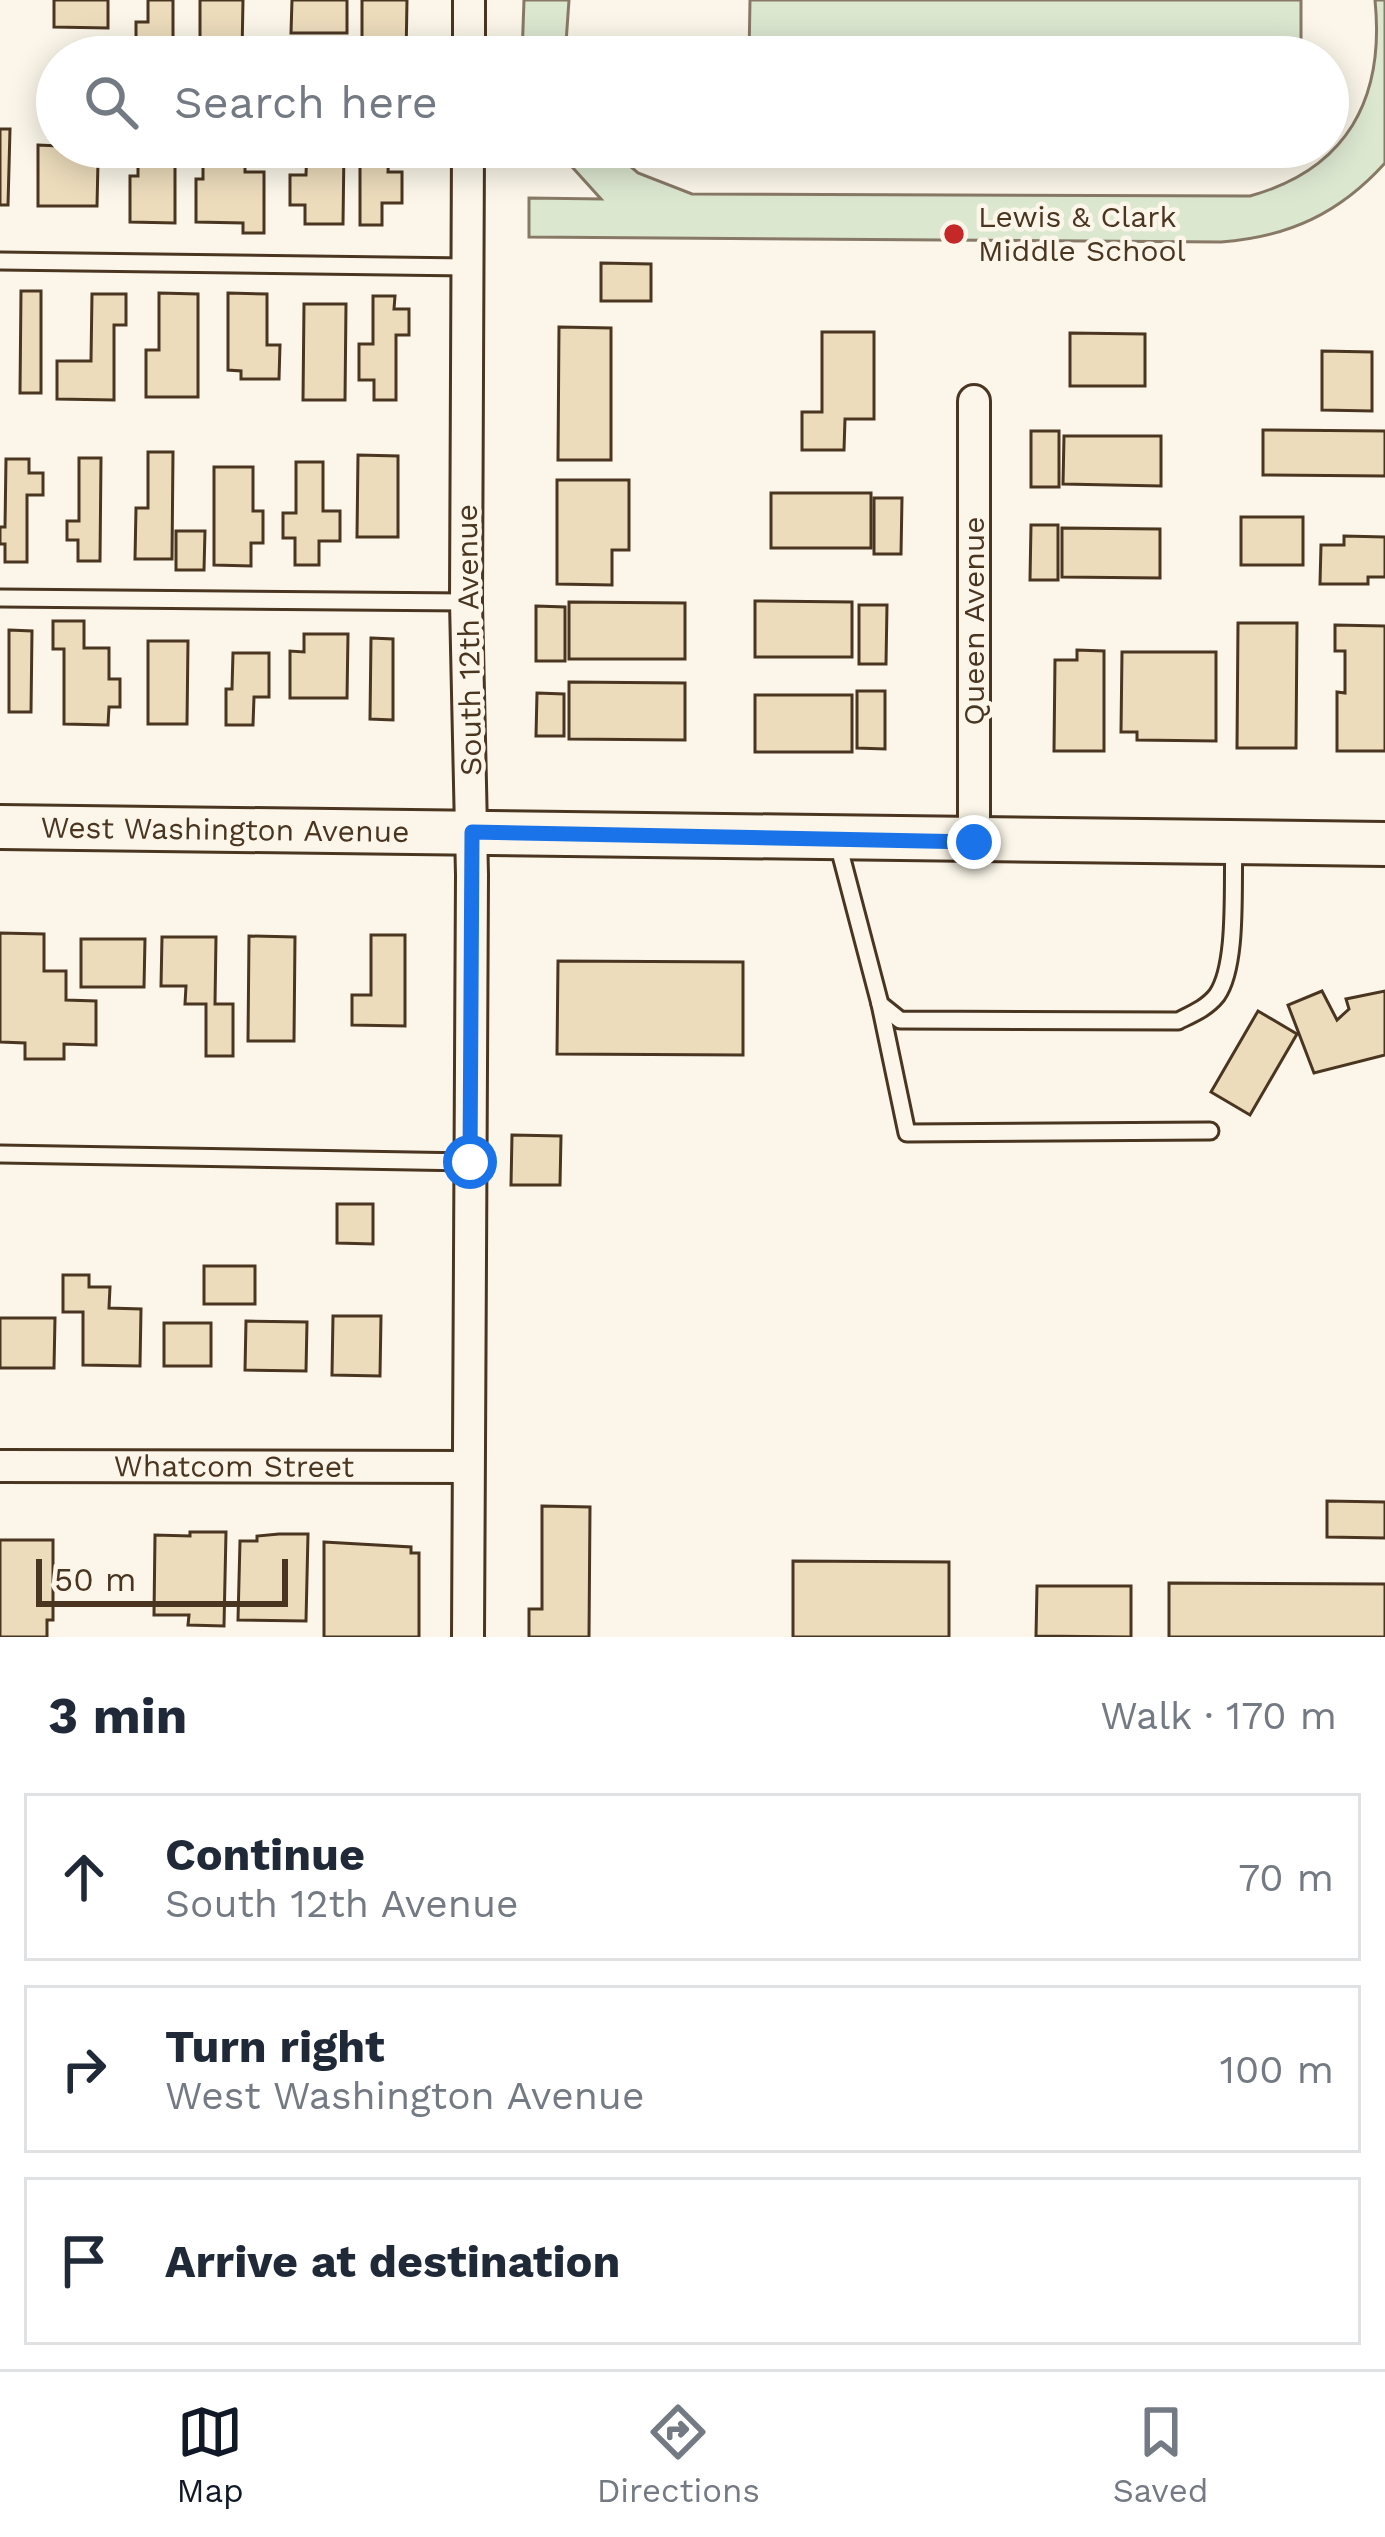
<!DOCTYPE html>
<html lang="en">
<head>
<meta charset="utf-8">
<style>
  body { margin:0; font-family:"Work Sans",sans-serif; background:#f6f6f7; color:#1f2937 }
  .scale { position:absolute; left:36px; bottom:30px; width:252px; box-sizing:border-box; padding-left:12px; border:6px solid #4a3520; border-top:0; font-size:33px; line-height:42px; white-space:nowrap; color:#4a3520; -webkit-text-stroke:9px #fbf6e9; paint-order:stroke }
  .stop { position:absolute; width:36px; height:36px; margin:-27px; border:9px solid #1a73e8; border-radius:50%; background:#fff }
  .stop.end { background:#1a73e8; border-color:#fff; box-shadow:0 3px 12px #0008 }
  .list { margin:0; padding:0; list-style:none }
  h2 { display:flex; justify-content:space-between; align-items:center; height:156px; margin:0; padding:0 48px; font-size:51px }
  h2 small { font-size:39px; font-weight:400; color:#747a83 }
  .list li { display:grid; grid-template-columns:78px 1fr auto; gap:36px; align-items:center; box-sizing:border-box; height:168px; margin:0 24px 24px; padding:0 24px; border:3px solid #e0e1e3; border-radius:0px }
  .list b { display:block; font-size:45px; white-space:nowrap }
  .list p { margin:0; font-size:39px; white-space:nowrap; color:#747a83 }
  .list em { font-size:39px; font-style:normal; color:#747a83 }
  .icon { flex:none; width:66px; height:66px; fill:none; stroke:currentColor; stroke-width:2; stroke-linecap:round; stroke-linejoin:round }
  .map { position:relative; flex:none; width:1385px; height:1637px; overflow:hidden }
  .search { position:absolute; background:#fff; box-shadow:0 6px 30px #0003; left:36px; right:36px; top:36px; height:132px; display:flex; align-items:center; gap:30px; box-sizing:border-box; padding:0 42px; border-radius:66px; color:#747a83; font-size:45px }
  .sheet { height:732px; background:#fff }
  nav { display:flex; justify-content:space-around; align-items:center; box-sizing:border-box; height:168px; border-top:3px solid #e0e1e3; background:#fff; font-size:33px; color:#747a83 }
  nav a { display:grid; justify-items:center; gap:6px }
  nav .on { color:#111827 }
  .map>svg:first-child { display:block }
</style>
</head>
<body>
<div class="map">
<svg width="1385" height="1637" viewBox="0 0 1385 1637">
  <rect width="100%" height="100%" fill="#fbf6e9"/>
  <g fill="#dce7d0" stroke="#887966" stroke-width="3">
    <path d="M524 0H569L565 57H522Z"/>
    <path d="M750 0H1301V57H749Z"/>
    <path d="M1375 0H1385V163C1340 213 1289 237 1221 242L529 237V198L601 199 554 147H608L638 173 692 194 1250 196C1347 169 1385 99 1375 0Z"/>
    <path d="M749 147H1300V156L749 154Z"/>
  </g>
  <g fill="#ecdcbc" stroke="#4a3520" stroke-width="3">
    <path d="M54 0H108V28L54 27Z"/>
    <path d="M148 0H173V48L136 47V22H148Z"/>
    <path d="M200 0H243L242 54H258V57H219L220 38H200Z"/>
    <path d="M292 0H347V33H291Z"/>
    <path d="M362 0H407L406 57H362Z"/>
    <path d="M0 129H10L8 205H0Z"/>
    <path d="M38 145 81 147V162H98L97 206H38Z"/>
    <path d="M138 147H175V223L130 222V176H138Z"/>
    <path d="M203 147H245V172H264V233H243V223L196 222V179H203Z"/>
    <path d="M307 147H344L343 224H305V205H290V175H306Z"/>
    <path d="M360 147H389L388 172H402V203H382V225H360Z"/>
    <path d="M601 263 651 264V301H601Z"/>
    <path d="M21 291H41V393H20Z"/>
    <path d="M159 293 198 294V397H146V350H159Z"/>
    <path d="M228 293 267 294V345H280L279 379H241V371L228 370Z"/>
    <path d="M92 294H126V325H114V400L57 399V361H91Z"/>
    <path d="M373 296H395L394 309H409V335H396V400H374V380H359V344H373Z"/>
    <path d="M304 304H346L345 400H303Z"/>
    <path d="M559 327 611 328V460H558Z"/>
    <path d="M822 332H874V419H845L844 450H802V412H822Z"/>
    <path d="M1070 333 1145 334V386H1070Z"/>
    <path d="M1322 351 1372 352V411L1322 410Z"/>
    <path d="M1263 430 1385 431V476L1263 475Z"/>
    <rect x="1031" y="431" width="28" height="56"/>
    <path d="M1064 436H1161V486L1063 484Z"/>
    <path d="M148 452H173L172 559H135L136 508H148Z"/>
    <path d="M358 455 398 456V537H357Z"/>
    <path d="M79 458H101L100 561H78V540H67V521H79Z"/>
    <path d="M6 459H29V473H43V495H27V562H5V544H0V527H5Z"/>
    <path d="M296 462H323V511H340V541H319V565H295V538H283V513H296Z"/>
    <path d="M214 467H253V511H263V543H251V566L214 565Z"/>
    <path d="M557 480H629V550H612V585L557 584Z"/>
    <rect x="771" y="493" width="100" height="55"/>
    <path d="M874 498H902L901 554H874Z"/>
    <rect x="1241" y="517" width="62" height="48"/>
    <path d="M1031 525H1058V580H1030Z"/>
    <path d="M1062 528 1160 529V578L1062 577Z"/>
    <path d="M176 531H205L204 570H176Z"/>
    <path d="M1344 536 1385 537V577H1368V584H1320L1321 545H1344Z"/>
    <path d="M755 601 852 602V657H755Z"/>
    <path d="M569 602 685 603V659H569Z"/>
    <path d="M859 605H887L886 664H859Z"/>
    <path d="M536 606 565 607V661H536Z"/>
    <path d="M53 621H84V648H109V679H120V707H109L108 725 64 724V649H53Z"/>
    <path d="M1238 623H1297L1296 748H1237Z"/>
    <path d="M1335 625 1385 626V751H1337V692L1345 693V651H1335Z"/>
    <path d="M9 630 32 631 31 712H9Z"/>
    <path d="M304 634H348L347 698H290V651L304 652Z"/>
    <path d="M371 638 393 639V720L370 719Z"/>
    <path d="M148 641H188L187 724H148Z"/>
    <path d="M1077 650 1104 651V751H1054L1055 660H1077Z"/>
    <path d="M1122 652H1216V741L1137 740V732H1121Z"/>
    <path d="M233 653H269V697H254L253 725H226V689H232Z"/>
    <path d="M569 682 685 683V740L569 739Z"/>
    <path d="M857 691H885V749L857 748Z"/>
    <path d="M537 693 564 694V736H536Z"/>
    <rect x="755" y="695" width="97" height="57"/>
    <path d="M0 933 44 934V971H66V1000L96 1001V1045L64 1044V1059H25V1043L0 1042Z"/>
    <path d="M371 935H405V1026L352 1025V995H371Z"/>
    <path d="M249 936 295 937 294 1041H248Z"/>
    <path d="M162 937H216L215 1004H233V1056H206V1004H185L186 986H161Z"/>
    <path d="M81 939H145L144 987H81Z"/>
    <path d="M558 961 743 962V1055L557 1054Z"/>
    <path d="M1322 991 1337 1020 1349 1009 1346 999 1385 991V1055L1314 1073 1288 1005Z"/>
    <path d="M1258 1011 1297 1034 1250 1115 1211 1092Z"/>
    <path d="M512 1135 561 1136 560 1185H511Z"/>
    <path d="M337 1204H373V1244L337 1243Z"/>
    <rect x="204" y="1266" width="51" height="38"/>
    <path d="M63 1275H89V1287H110L109 1308 141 1309 140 1366 83 1365V1312H63Z"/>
    <path d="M333 1316H381L380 1376 332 1375Z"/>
    <path d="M0 1318H55L54 1368H0Z"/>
    <path d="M246 1321 307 1322 306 1371 245 1370Z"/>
    <rect x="164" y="1323" width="47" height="43"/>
    <path d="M1327 1501 1385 1502V1538L1327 1537Z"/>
    <path d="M542 1506 590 1507 589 1637H529V1609H542Z"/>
    <path d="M190 1532H226L224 1626 188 1625 189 1615H154L155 1535 190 1536Z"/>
    <path d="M279 1534H308L306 1621 238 1620 240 1541H257V1536Z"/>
    <path d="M0 1540H53V1620H47V1637H0Z"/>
    <path d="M324 1542 411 1547V1553H419V1637H324Z"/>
    <path d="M793 1561 949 1562V1637H793Z"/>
    <path d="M1169 1583 1385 1584V1637H1169Z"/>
    <path d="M1037 1586H1131V1637L1036 1636Z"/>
  </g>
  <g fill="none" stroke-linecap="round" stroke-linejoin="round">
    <g stroke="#4a3520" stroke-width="21">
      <g id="lane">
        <path d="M0 261 468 267"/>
        <path d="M0 598 466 602"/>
        <path d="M837 840 880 1004 900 1020 1178 1021C1192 1014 1207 1008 1217 995 1238 965 1232 885 1234 846"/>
        <path d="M880 1004 907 1133 1210 1131"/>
        <path d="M0 1154 470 1162"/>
      </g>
    </g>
    <g stroke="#4a3520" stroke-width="36">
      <g id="street">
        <path d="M469 57V0"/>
        <path d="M974 842V401"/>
        <path id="s1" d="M0 1466 468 1467"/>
        <path d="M468 1637 472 875 466 602 468 147"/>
      </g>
    </g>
    <g stroke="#4a3520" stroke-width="48">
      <g id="secondary">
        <path id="s2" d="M0 827 1385 844"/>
      </g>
    </g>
    <use href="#lane" stroke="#fbf6e9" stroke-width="15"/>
    <use href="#street" stroke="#fbf6e9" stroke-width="30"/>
    <use href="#secondary" stroke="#fbf6e9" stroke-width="42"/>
  </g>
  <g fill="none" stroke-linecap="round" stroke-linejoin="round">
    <path stroke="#1a73e8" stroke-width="15" d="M470 1162 472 832 974 842"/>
  </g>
  <circle fill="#c62828" stroke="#fbf6e9" stroke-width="4.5" cx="954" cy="234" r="12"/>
  <g text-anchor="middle" stroke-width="9" stroke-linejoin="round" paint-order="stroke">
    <g font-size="30" fill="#4a3520" stroke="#fbf6e9" text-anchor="start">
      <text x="978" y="227">Lewis &amp; Clark<tspan x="978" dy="34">Middle School</tspan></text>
    </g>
    <g font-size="30" fill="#4a3520" stroke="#fbf6e9">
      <text transform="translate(974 621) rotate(-90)" y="10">Queen Avenue</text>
      <text transform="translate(469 640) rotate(-91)" y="10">South 12th Avenue</text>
      <text dy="10" stroke="none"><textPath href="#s2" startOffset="225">West Washington Avenue</textPath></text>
      <text dy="10" stroke="none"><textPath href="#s1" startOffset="234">Whatcom Street</textPath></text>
    </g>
  </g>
</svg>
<div class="scale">50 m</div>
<div class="stop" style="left:470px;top:1162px"></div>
<div class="stop end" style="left:974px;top:842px"></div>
<div class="search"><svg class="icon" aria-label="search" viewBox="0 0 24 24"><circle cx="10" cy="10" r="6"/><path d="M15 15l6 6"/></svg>Search here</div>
</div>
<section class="sheet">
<h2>3 min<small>Walk · 170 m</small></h2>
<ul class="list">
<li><svg class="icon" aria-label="ahead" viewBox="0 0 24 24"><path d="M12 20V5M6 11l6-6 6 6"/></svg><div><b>Continue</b><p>South 12th Avenue</p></div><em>70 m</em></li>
<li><svg class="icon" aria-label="right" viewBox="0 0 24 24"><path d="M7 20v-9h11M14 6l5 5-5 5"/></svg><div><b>Turn right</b><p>West Washington Avenue</p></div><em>100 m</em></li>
<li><svg class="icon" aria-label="arrive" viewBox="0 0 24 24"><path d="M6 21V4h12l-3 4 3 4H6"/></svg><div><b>Arrive at destination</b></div></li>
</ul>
</section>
<nav>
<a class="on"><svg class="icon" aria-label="map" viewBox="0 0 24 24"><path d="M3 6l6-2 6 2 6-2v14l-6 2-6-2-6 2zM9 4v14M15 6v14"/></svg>Map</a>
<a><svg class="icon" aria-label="directions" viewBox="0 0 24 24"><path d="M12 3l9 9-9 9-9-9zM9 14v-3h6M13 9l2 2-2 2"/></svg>Directions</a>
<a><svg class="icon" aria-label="saved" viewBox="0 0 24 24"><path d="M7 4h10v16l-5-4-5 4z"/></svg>Saved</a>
</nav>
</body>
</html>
